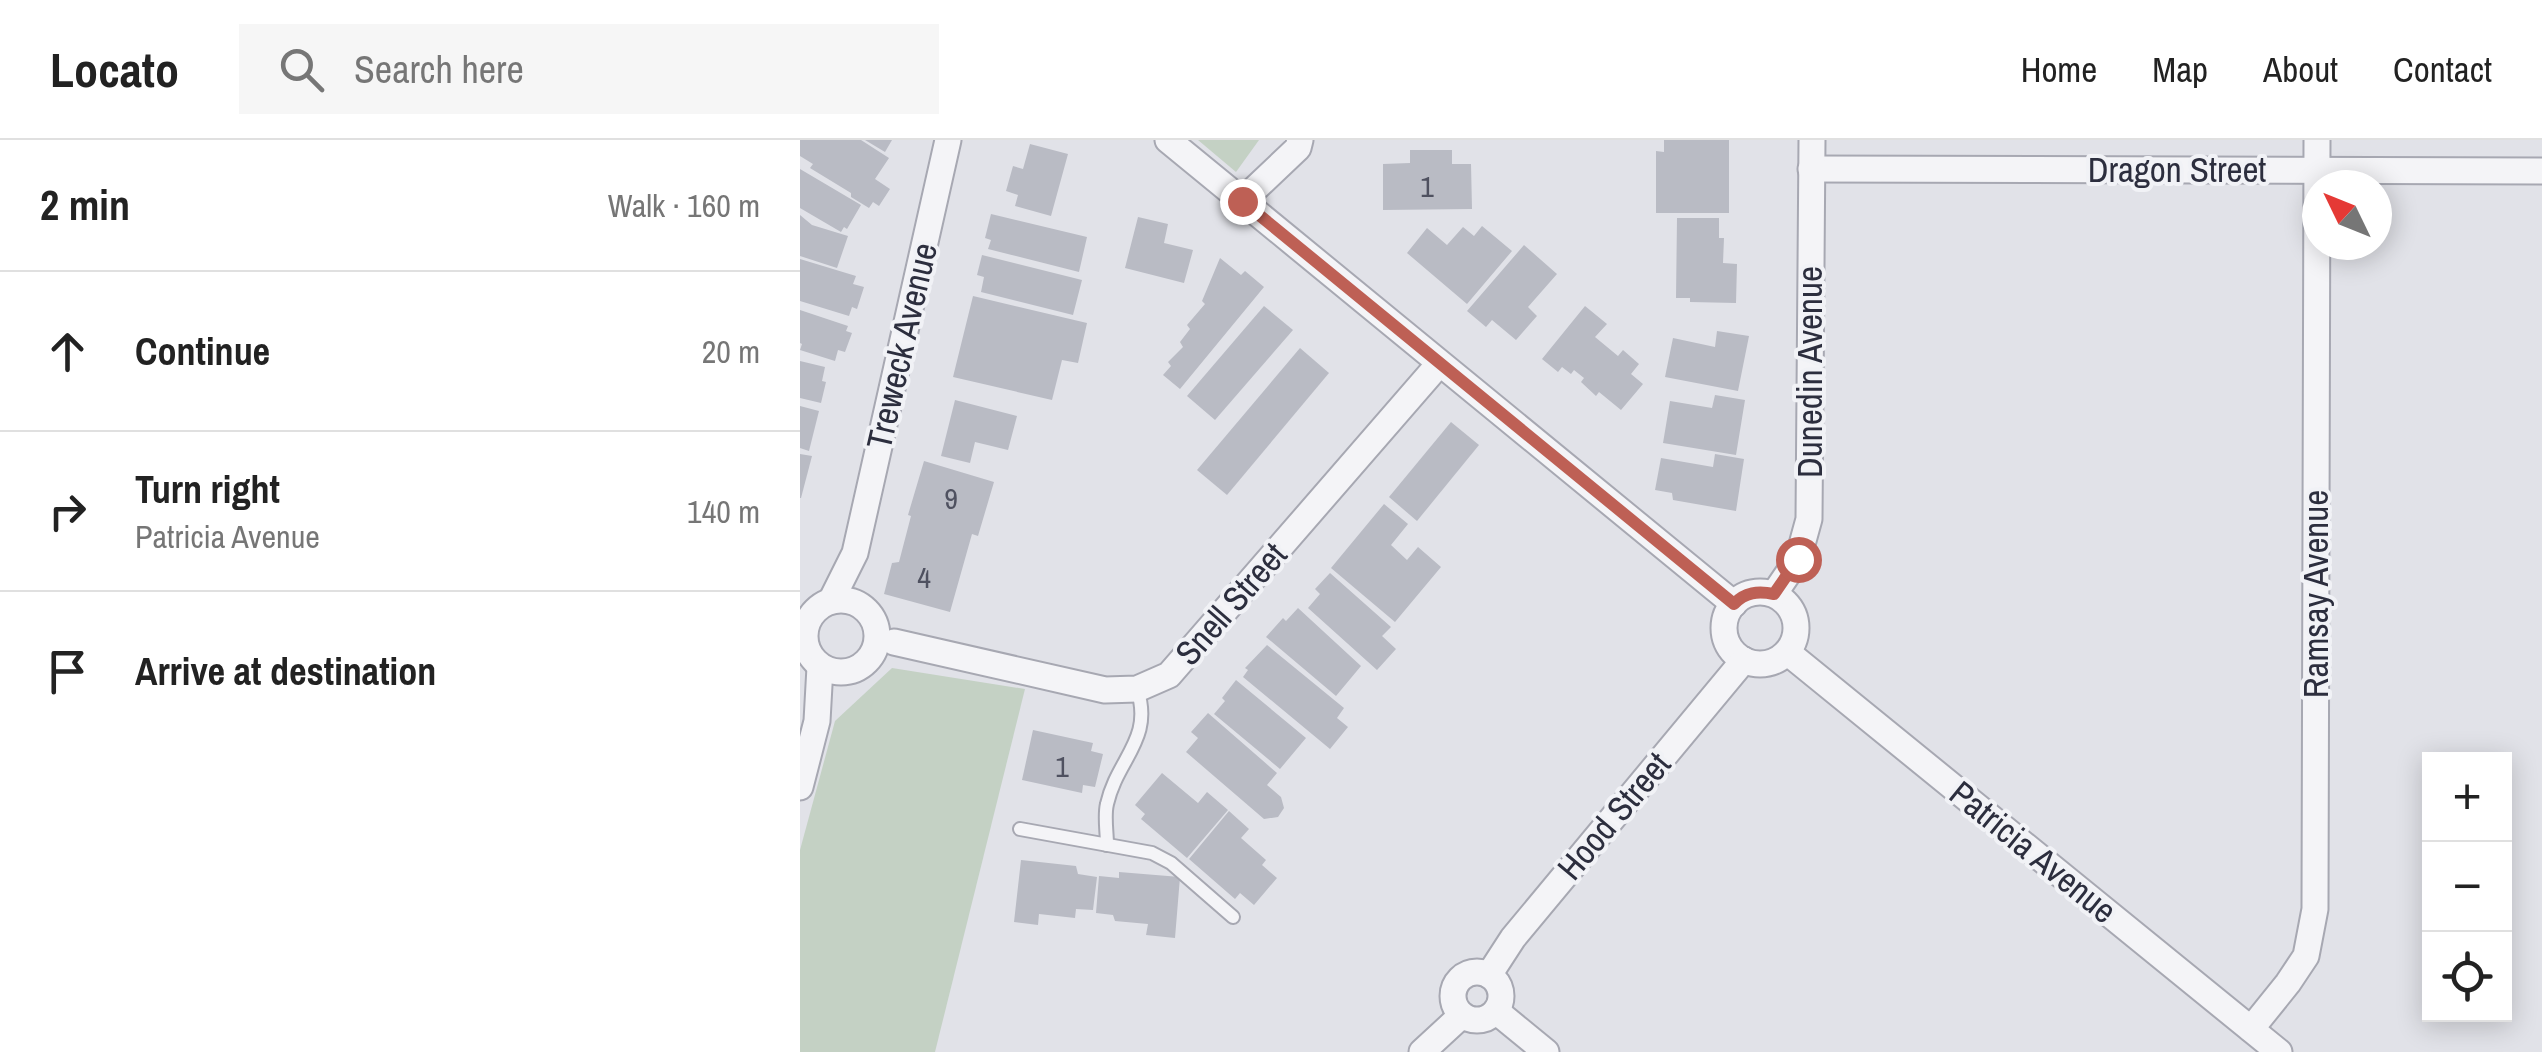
<!DOCTYPE html>
<html lang="en">
<head>
<meta charset="utf-8">
<style>
  body { margin:0; font-family:"Archivo Narrow",sans-serif; background:#f6f6f6; color:#222 }
  .controls { position:absolute; right:30px; bottom:30px; display:grid; overflow:hidden; border-radius:0px; box-shadow:0 5px 25px #0003 }
  .controls button { width:90px; height:90px; display:grid; place-items:center; padding:0; border:0; border-bottom:2px solid #e0e0e0; background:#fff; color:#222; font:50px sans-serif }
  .compass { position:absolute; left:1502px; top:30px; width:90px; height:90px; border-radius:50%; background:#fff; box-shadow:0 5px 25px #0003; rotate:313deg }
  .stop { position:absolute; width:30px; height:30px; margin:-22px; border:8px solid #be6055; border-radius:50%; background:#fff }
  .stop.end { background:#be6055; border-color:#fff; box-shadow:0 2px 10px #0008 }
  .list { margin:0; padding:0; list-style:none }
  h2 { display:flex; justify-content:space-between; align-items:center; height:130px; margin:0; padding:0 40px; font-size:42px }
  h2 small { font-size:32px; font-weight:400; color:#767676 }
  .list li { display:grid; grid-template-columns:65px 1fr auto; gap:30px; align-items:center; box-sizing:border-box; height:160px; padding:0 40px; border-top:2px solid #e0e0e0 }
  .list b { display:block; font-size:38px; white-space:nowrap }
  .list p { margin:0; font-size:32px; white-space:nowrap; color:#767676 }
  .list em { font-size:32px; font-style:normal; color:#767676 }
  .icon { flex:none; width:55px; height:55px; fill:none; stroke:currentColor; stroke-width:2; stroke-linecap:round; stroke-linejoin:round }
  .map { position:relative; flex:none; width:1742px; height:912px; overflow:hidden }
  header { display:flex; align-items:center; gap:60px; box-sizing:border-box; height:140px; padding:0 50px; background:#fff; border-bottom:2px solid #e0e0e0 }
  header strong { font-size:48px }
  nav { display:flex; gap:55px; margin-inline-start:auto; font-size:35px }
  .search { width:700px; height:90px; background:#f6f6f6; display:flex; align-items:center; gap:25px; box-sizing:border-box; padding:0 35px; border-radius:0px; color:#767676; font-size:38px }
  main { display:flex }
  aside { flex:1; background:#fff }
  .map>svg:first-child { display:block }
</style>
</head>
<body>
<header>
<strong>Locato</strong>
<div class="search"><svg class="icon" aria-label="search" viewBox="0 0 24 24"><circle cx="10" cy="10" r="6"/><path d="M15 15l6 6"/></svg>Search here</div>
<nav><a>Home</a><a>Map</a><a>About</a><a>Contact</a></nav>
</header>
<main>
<aside>
<h2>2 min<small>Walk · 160 m</small></h2>
<ul class="list">
<li><svg class="icon" aria-label="ahead" viewBox="0 0 24 24"><path d="M12 20V5M6 11l6-6 6 6"/></svg><div><b>Continue</b></div><em>20 m</em></li>
<li><svg class="icon" aria-label="right" viewBox="0 0 24 24"><path d="M7 20v-9h11M14 6l5 5-5 5"/></svg><div><b>Turn right</b><p>Patricia Avenue</p></div><em>140 m</em></li>
<li><svg class="icon" aria-label="arrive" viewBox="0 0 24 24"><path d="M6 21V4h12l-3 4 3 4H6"/></svg><div><b>Arrive at destination</b></div></li>
</ul>
</aside>
<div class="map">
<svg width="1742" height="912" viewBox="0 0 1742 912">
  <rect width="100%" height="100%" fill="#e1e2e8"/>
  <g fill="#c4d1c4">
    <path d="M398 0H459L436 32Z"/>
    <path d="M92 528 225 549 135 912H0V710L35 581Z"/>
  </g>
  <g fill="#b9bbc4">
    <path d="M0 0H61L89 18 75 39 90 49 79 66 73 62 69 68 51 57V53L10 28 13 24 0 16Z"/>
    <path d="M65 0H92L85 12Z"/>
    <path d="M864 0H929V73H856V11L864 12Z"/>
    <path d="M230 4 268 14 251 76 215 66 218 55 206 51 213 26 223 29Z"/>
    <path d="M610 10H652V24H671L672 69 583 70V24L610 23Z"/>
    <path d="M0 29 61 65 47 89 44 87 41 92 0 68Z"/>
    <path d="M191 74 287 97 279 132 188 109 191 100 185 98Z"/>
    <path d="M0 75 12 85 48 96 37 128 0 116Z"/>
    <path d="M338 77 368 84 364 103 393 110 384 143 325 128Z"/>
    <path d="M877 78H919V98H924L923 123 937 124 936 163 890 162V158H876Z"/>
    <path d="M682 86 712 111 667 164 607 113 627 88 647 105 663 87 674 96Z"/>
    <path d="M724 105 757 134 728 167 737 176 716 200 692 180 686 187 667 171Z"/>
    <path d="M182 115 282 140 273 175 181 152 184 137 177 135Z"/>
    <path d="M420 118 441 135 445 131 464 147 380 249 363 235 371 226 368 222 383 207 380 202 390 189 387 185 405 164 402 161Z"/>
    <path d="M0 119 56 136 53 144 64 147 57 169 52 167 49 176 0 161Z"/>
    <path d="M173 156 287 183 278 223 262 220 252 260 153 237Z"/>
    <path d="M464 166 493 190 415 280 387 256Z"/>
    <path d="M785 166 807 184 795 197 818 216 823 210 839 224 831 234 843 244 821 270 799 252 796 256 781 242 784 238 774 230 771 234 762 227 758 232 742 219Z"/>
    <path d="M0 170 48 186 46 191 52 193 45 212 38 210 35 221 0 210 2 204 0 203Z"/>
    <path d="M917 191 949 196 938 251 865 237 873 198 915 207Z"/>
    <path d="M500 208 529 233 427 355 397 330Z"/>
    <path d="M0 221 25 227 22 241 26 242 21 263 0 258Z"/>
    <path d="M915 255 945 260 936 315 863 303 870 261 912 268Z"/>
    <path d="M155 260 217 276 208 310 175 302 170 323 141 316Z"/>
    <path d="M0 266 19 271 9 311 0 308Z"/>
    <path d="M651 282 679 305 617 381 589 357Z"/>
    <path d="M0 314 12 316 1 358H0Z"/>
    <path d="M915 314 944 319 936 371 873 360 872 353 855 350 861 318 913 327Z"/>
    <path d="M124 321 194 342 178 396 172 394 150 472 84 454 92 423 99 422 111 376 108 375Z"/>
    <path d="M584 364 608 384 591 405 607 420 618 407 641 427 595 482 531 428Z"/>
    <path d="M530 433 591 487 582 496 596 509 577 530 508 468 520 454 515 449Z"/>
    <path d="M498 468 561 526 536 556 466 497 483 478 486 481Z"/>
    <path d="M467 505 544 568 537 578 548 587 530 609 443 537 448 530 445 528Z"/>
    <path d="M436 540 506 598 480 629 414 574 425 561 422 558Z"/>
    <path d="M408 573 477 633 467 645 481 657 484 668 478 677 464 679 386 612 398 598 391 592Z"/>
    <path d="M233 590 293 603 291 611 303 614 295 647 283 645 282 653 222 640Z"/>
    <path d="M362 633 398 663 407 652 428 670 387 718 341 679 345 674 335 665Z"/>
    <path d="M429 671 449 689 441 698 466 720 462 725 477 738 454 765 440 753 435 759 389 719Z"/>
    <path d="M221 720 276 726 278 734 297 737 293 770 276 769 275 778 239 774 238 785 214 782Z"/>
    <path d="M319 732 380 737 375 798 346 795 348 784 315 781 313 775 296 773 299 736 319 738Z"/>
  </g>
  <g fill="none" stroke-linecap="round" stroke-linejoin="round">
    <g stroke="#a7a8b2" stroke-width="16">
      <g id="lane">
        <path d="M220 689 352 713 371 723 433 777"/>
        <path d="M307 705C307 692 304 676 307 664 317 619 354 599 337 549"/>
      </g>
    </g>
    <g stroke="#a7a8b2" stroke-width="29">
      <g id="street">
        <path d="M368 0 934 464"/>
        <path d="M1011 29 1742 31"/>
        <path d="M442 61 498 8 500 0"/>
        <circle cx="960" cy="488" r="36"/>
        <path d="M974 454 998 419 1009 379 1012 0"/>
        <circle cx="41" cy="496" r="36"/>
        <path d="M31 461 55 413 148 0"/>
        <path d="M94 502 305 550 337 549 369 535 639 224"/>
        <path d="M987 512 1479 912"/>
        <path d="M0 647 17 581 20 527"/>
        <circle cx="677" cy="856" r="24"/>
        <path d="M689 835 713 798 944 520"/>
        <path d="M696 871 746 912"/>
        <path d="M1451 889 1488 843 1506 816 1515 769 1517 0"/>
        <path d="M622 912 662 875"/>
      </g>
    </g>
    <use href="#lane" stroke="#f4f4f7" stroke-width="12"/>
    <use href="#street" stroke="#f4f4f7" stroke-width="25"/>
  </g>
  <g fill="none" stroke-linecap="round" stroke-linejoin="round">
    <path stroke="#be6055" stroke-width="12" d="M442 61 934 464C945 452 958 451 974 454L998 419"/>
  </g>
  <g text-anchor="middle" stroke-width="8" stroke-linejoin="round" paint-order="stroke">
    <g font-size="30" fill="#4f5160">
      <text x="627" y="57">1</text>
      <text x="151" y="369">9</text>
      <text x="124" y="448">4</text>
      <text x="262" y="637">1</text>
    </g>
    <g font-size="35" fill="#2c2e3e" stroke="#f1f2f6">
      <text x="1377" y="42">Dragon Street</text>
      <text transform="translate(102 206) rotate(-77)" y="12">Treweck Avenue</text>
      <text transform="translate(1010 232) rotate(-90)" y="12">Dunedin Avenue</text>
      <text transform="translate(1516 454) rotate(-90)" y="12">Ramsay Avenue</text>
      <text transform="translate(431 464) rotate(-49)" y="12">Snell Street</text>
      <text transform="translate(814 676) rotate(-50)" y="12">Hood Street</text>
      <text transform="translate(1233 712) rotate(39)" y="12">Patricia Avenue</text>
    </g>
  </g>
</svg>
<div class="controls">
<button>+</button>
<button>−</button>
<button><svg class="icon" aria-label="locate" viewBox="0 0 24 24"><circle cx="12" cy="12" r="6"/><path d="M12 2v4M12 18v4M2 12h4M18 12h4"/></svg></button>
</div>
<svg class="compass" viewBox="-18 -18 36 36"><path d="M0-13l5 13h-10z" fill="#e53935"/><path d="M0 13l5-13h-10z" fill="#767676"/></svg>
<div class="stop" style="left:998px;top:419px"></div>
<div class="stop end" style="left:442px;top:61px"></div>
</div>
</main>
</body>
</html>
